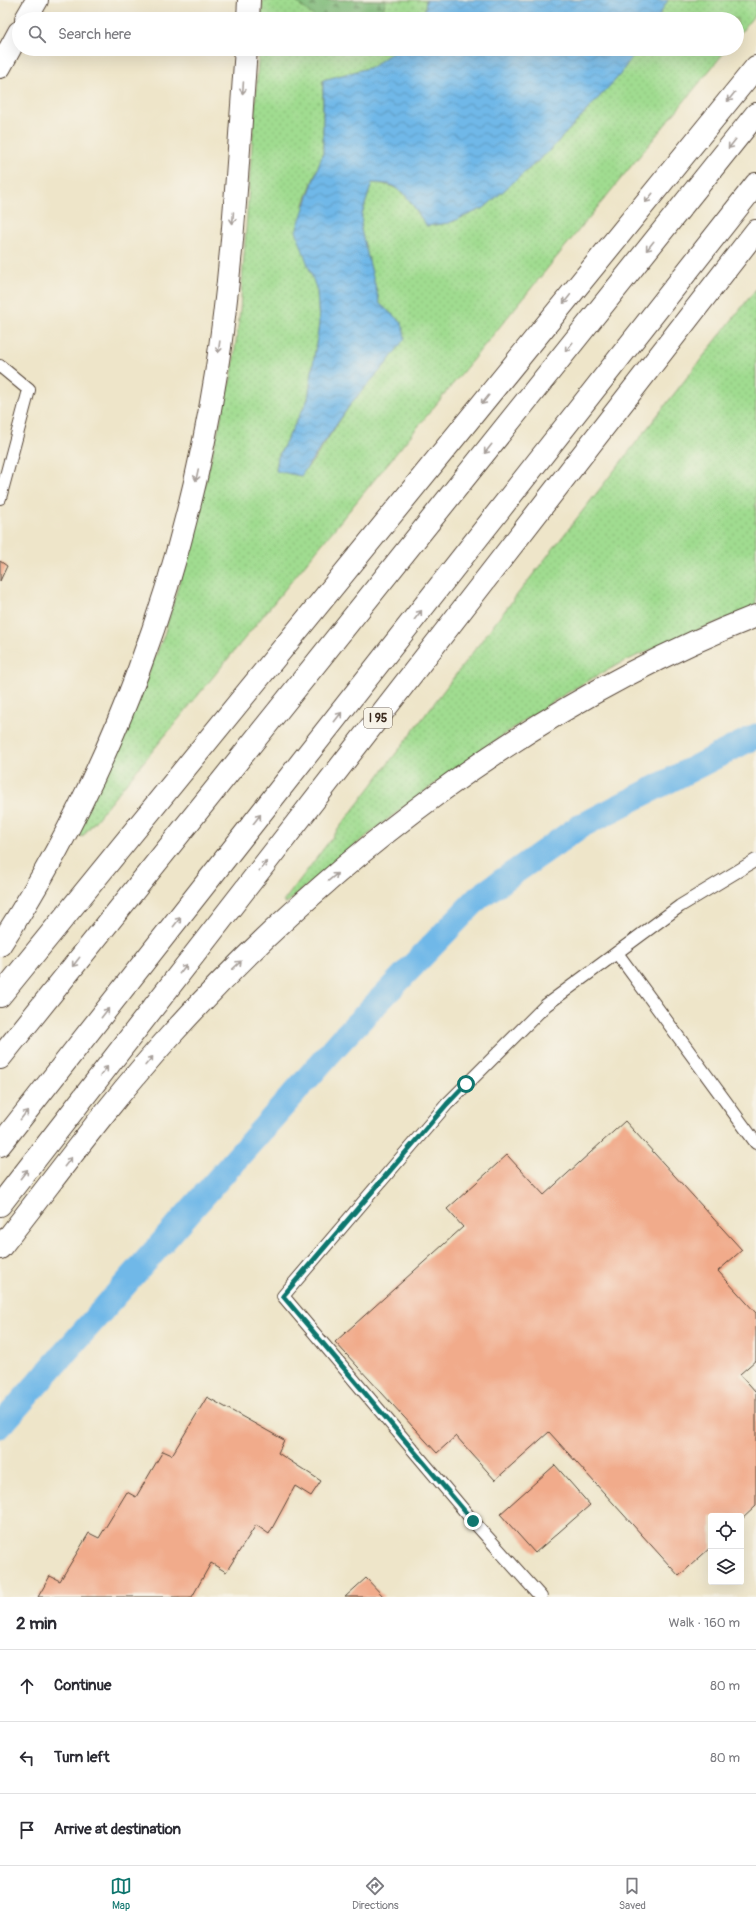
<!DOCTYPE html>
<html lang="en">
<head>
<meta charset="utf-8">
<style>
  body { margin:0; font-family:Pangolin,sans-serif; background:#f7f7f7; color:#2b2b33 }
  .controls { position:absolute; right:12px; bottom:12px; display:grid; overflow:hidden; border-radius:4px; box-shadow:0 4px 16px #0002 }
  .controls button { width:36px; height:36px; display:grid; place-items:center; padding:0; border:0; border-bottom:1px solid #e1e1e2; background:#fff; color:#2b2b33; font:20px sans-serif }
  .stop { position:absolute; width:12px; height:12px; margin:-9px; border:3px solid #0f766e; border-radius:50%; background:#fff }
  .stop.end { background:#0f766e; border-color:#fff; box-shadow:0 1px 4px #0008 }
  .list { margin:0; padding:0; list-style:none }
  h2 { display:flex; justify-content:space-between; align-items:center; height:52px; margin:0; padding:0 16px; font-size:17px }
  h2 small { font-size:13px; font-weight:400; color:#7c7c81 }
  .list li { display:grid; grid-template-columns:26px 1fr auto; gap:12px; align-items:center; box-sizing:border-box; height:72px; padding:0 16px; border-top:1px solid #e1e1e2 }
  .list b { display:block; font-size:15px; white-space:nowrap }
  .list em { font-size:13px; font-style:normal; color:#7c7c81 }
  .icon { flex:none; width:22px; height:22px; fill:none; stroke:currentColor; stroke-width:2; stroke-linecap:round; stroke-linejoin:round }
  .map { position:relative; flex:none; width:756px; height:1597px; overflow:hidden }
  .search { position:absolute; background:#fff; box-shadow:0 4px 16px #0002; left:12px; right:12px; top:12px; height:44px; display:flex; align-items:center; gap:10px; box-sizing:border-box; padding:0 14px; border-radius:22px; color:#7c7c81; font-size:15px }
  .sheet { height:268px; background:#fff }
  nav { display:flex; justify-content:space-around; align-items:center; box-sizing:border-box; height:56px; border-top:1px solid #e1e1e2; background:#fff; font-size:11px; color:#7c7c81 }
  nav a { display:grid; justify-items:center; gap:2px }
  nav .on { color:#0f766e }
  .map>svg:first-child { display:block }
</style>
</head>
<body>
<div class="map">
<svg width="756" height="1597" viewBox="0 0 756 1597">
  <defs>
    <pattern id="grass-dots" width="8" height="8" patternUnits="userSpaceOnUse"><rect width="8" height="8" fill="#a0dc90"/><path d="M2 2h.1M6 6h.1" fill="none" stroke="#8bbd7c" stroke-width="1.8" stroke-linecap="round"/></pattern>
    <pattern id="forest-firs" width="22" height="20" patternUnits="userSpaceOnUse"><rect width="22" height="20" fill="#80bc7a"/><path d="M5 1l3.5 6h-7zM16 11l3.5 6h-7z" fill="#6a9963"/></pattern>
    <pattern id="water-waves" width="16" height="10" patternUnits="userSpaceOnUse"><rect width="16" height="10" fill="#70b8e8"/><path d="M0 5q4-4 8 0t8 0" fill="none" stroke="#5d96bb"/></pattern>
  </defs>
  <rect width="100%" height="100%" fill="#f7f3e8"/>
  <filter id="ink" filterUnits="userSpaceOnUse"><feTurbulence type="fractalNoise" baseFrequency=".025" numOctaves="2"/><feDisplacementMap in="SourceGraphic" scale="8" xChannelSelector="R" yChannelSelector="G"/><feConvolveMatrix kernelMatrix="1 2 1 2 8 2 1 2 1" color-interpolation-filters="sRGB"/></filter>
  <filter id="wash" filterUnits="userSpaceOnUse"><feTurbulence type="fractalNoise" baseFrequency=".012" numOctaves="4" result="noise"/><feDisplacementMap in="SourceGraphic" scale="16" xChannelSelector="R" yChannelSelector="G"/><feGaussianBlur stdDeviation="0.9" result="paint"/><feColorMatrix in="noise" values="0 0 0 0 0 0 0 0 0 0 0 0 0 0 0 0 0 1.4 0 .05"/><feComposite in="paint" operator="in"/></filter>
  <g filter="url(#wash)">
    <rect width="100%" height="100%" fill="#eee5c9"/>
    <g fill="url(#grass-dots)" stroke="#6e8357">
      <path d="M263 0H426L424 19H261Z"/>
      <path d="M668 0H756V13L737 37V19H657Z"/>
      <path d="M259 49H397L372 67 323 80V153L304 204 309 262 317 291 319 324 308 399 278 457 276 470 300 476 313 461 352 402 387 363 402 323 380 304 361 230 362 214 372 183C406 184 409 202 427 226L449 223 484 208 549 151 619 76 637 49H727L82 837 75 833 132 714 164 635 190 545 232 373 240 311Z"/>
      <path d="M756 289V607C704 628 650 647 600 674 557 697 516 726 476 754 410 801 346 850 286 904L283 902 492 627Z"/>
    </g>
    <path fill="url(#forest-firs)" stroke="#5e734c" d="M294 0H386L381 17 378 19H317Z"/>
    <g fill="url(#water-waves)" stroke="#567183">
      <path d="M426 0H668L657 19H424Z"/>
      <path d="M397 49H637L619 76 549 151 484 208 449 223 427 226C409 203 406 182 372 183L362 214 361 230 380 304 402 323 405 338 387 363 352 402 301 476 276 471 278 457 308 399 319 324 317 291 296 231 323 153V80L372 67Z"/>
    </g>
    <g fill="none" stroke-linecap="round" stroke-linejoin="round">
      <path stroke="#70b8e8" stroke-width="25" d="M0 1426 343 1038 479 897 579 827 756 736"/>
    </g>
    <g id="blocks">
      <g fill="#f1ab8b">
        <path d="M0 561 7 566 0 581Z"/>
        <path d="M625 1121 742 1250 718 1271 756 1313V1360L740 1374 756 1392V1506L741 1520V1516H711V1547L679 1576 549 1432 495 1480 456 1436 437 1453 335 1342 463 1227 447 1209 507 1155 544 1195Z"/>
        <path d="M207 1397 284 1440 278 1453 321 1481 311 1496 295 1486 269 1534 256 1525 226 1572 211 1563 192 1597H38L50 1576 60 1581 89 1533 99 1538 127 1492 136 1497 163 1451 172 1455Z"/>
        <path d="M555 1465 590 1505 535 1553 500 1514Z"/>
        <path d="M366 1578 384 1597H345Z"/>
      </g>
    </g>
  </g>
  <g filter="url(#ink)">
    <use href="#blocks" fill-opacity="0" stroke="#564638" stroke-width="1"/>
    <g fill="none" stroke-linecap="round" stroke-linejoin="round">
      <g stroke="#564638" stroke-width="14">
        <g id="service">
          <path d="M0 366 29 390 0 498"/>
          <path d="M617 953 756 1143"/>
          <path d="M541 1597 473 1521 283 1296 447 1104 546 1005 680 906 756 860"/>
        </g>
      </g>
      <g stroke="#564638" stroke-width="24">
        <g id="minor">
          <path d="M26 19 37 0"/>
          <path d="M0 67 19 32"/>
        </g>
      </g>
      <g stroke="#564638" stroke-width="24">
        <g id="motorway">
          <path d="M248 19 249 0"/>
          <path d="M0 945C113 773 184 576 216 374 233 266 238 157 246 49"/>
          <path d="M0 996 756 67"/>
          <path d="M0 1058 756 114"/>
          <path d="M0 1145 756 184"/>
          <path d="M0 1205 756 231"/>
          <path d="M0 1248C56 1177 109 1103 170 1036 329 860 533 703 756 616"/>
        </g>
      </g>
      <use href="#service" stroke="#fff" stroke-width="12"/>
      <use href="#minor" stroke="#fff" stroke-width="22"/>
      <use href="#motorway" stroke="#fff" stroke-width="22"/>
    </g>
    <defs><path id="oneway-shaft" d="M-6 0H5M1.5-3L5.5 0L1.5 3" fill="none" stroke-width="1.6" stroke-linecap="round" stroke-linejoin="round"/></defs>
    <g stroke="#a79f9a">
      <use href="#oneway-shaft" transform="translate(243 88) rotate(94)"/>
      <use href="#oneway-shaft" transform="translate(731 97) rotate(129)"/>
      <use href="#oneway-shaft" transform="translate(732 144) rotate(129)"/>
      <use href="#oneway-shaft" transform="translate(649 198) rotate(129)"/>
      <use href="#oneway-shaft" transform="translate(233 218) rotate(94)"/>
      <use href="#oneway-shaft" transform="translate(650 246) rotate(129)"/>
      <use href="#oneway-shaft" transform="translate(567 299) rotate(129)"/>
      <use href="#oneway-shaft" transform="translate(219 347) rotate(98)"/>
      <use href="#oneway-shaft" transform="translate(569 347) rotate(129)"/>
      <use href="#oneway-shaft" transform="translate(485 400) rotate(129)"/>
      <use href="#oneway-shaft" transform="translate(488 449) rotate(129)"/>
      <use href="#oneway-shaft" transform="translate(197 475) rotate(102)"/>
      <use href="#oneway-shaft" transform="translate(418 615) rotate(-52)"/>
      <use href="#oneway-shaft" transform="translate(338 717) rotate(-52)"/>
      <use href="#oneway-shaft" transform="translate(257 819) rotate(-52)"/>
      <use href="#oneway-shaft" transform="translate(263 866) rotate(-52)"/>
      <use href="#oneway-shaft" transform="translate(333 877) rotate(-40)"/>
      <use href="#oneway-shaft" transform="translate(177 922) rotate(-52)"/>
      <use href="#oneway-shaft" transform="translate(76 962) rotate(128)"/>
      <use href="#oneway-shaft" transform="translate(237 965) rotate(-44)"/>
      <use href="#oneway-shaft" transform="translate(183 969) rotate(-52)"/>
      <use href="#oneway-shaft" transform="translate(105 1013) rotate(-52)"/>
      <use href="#oneway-shaft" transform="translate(149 1061) rotate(-50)"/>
      <use href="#oneway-shaft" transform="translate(104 1071) rotate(-52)"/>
      <use href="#oneway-shaft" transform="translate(24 1115) rotate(-52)"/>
      <use href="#oneway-shaft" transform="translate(68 1162) rotate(-52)"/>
      <use href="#oneway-shaft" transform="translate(24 1174) rotate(-52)"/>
    </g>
  </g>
  <g fill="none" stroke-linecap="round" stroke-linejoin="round" filter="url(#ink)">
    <path stroke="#0f766e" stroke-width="5" d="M466 1084 447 1104 283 1296 473 1521"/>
  </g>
  <g text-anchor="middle" stroke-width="3.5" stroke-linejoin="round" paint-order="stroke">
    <rect fill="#f7f3e8" stroke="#73665b" stroke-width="1" x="364" y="708" width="28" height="20" rx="3"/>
    <g font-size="12" font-weight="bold" fill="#3b2a1e">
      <text x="378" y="722">I 95</text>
    </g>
  </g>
</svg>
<div class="controls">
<button><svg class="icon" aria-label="locate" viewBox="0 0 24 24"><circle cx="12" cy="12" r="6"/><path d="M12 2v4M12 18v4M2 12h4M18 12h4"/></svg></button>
<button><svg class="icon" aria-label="layers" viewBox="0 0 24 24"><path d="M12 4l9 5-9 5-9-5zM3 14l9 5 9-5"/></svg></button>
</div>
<div class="stop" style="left:466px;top:1084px"></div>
<div class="stop end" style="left:473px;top:1521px"></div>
<div class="search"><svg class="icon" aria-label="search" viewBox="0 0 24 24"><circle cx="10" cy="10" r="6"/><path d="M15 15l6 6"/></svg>Search here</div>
</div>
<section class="sheet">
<h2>2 min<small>Walk · 160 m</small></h2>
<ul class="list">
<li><svg class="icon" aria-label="ahead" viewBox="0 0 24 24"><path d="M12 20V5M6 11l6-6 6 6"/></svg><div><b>Continue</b></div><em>80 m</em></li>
<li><svg class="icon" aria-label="left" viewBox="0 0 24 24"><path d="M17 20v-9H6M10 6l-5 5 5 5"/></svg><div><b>Turn left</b></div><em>80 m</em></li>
<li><svg class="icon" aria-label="arrive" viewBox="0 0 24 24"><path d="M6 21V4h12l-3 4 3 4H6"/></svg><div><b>Arrive at destination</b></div></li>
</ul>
</section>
<nav>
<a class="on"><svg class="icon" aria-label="map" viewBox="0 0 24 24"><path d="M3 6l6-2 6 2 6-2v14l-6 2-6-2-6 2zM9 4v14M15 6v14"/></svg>Map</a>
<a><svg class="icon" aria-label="directions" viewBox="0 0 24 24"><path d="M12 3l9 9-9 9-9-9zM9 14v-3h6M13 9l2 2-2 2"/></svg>Directions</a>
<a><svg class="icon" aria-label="saved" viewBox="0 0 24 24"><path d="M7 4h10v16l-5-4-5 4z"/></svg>Saved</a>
</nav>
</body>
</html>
